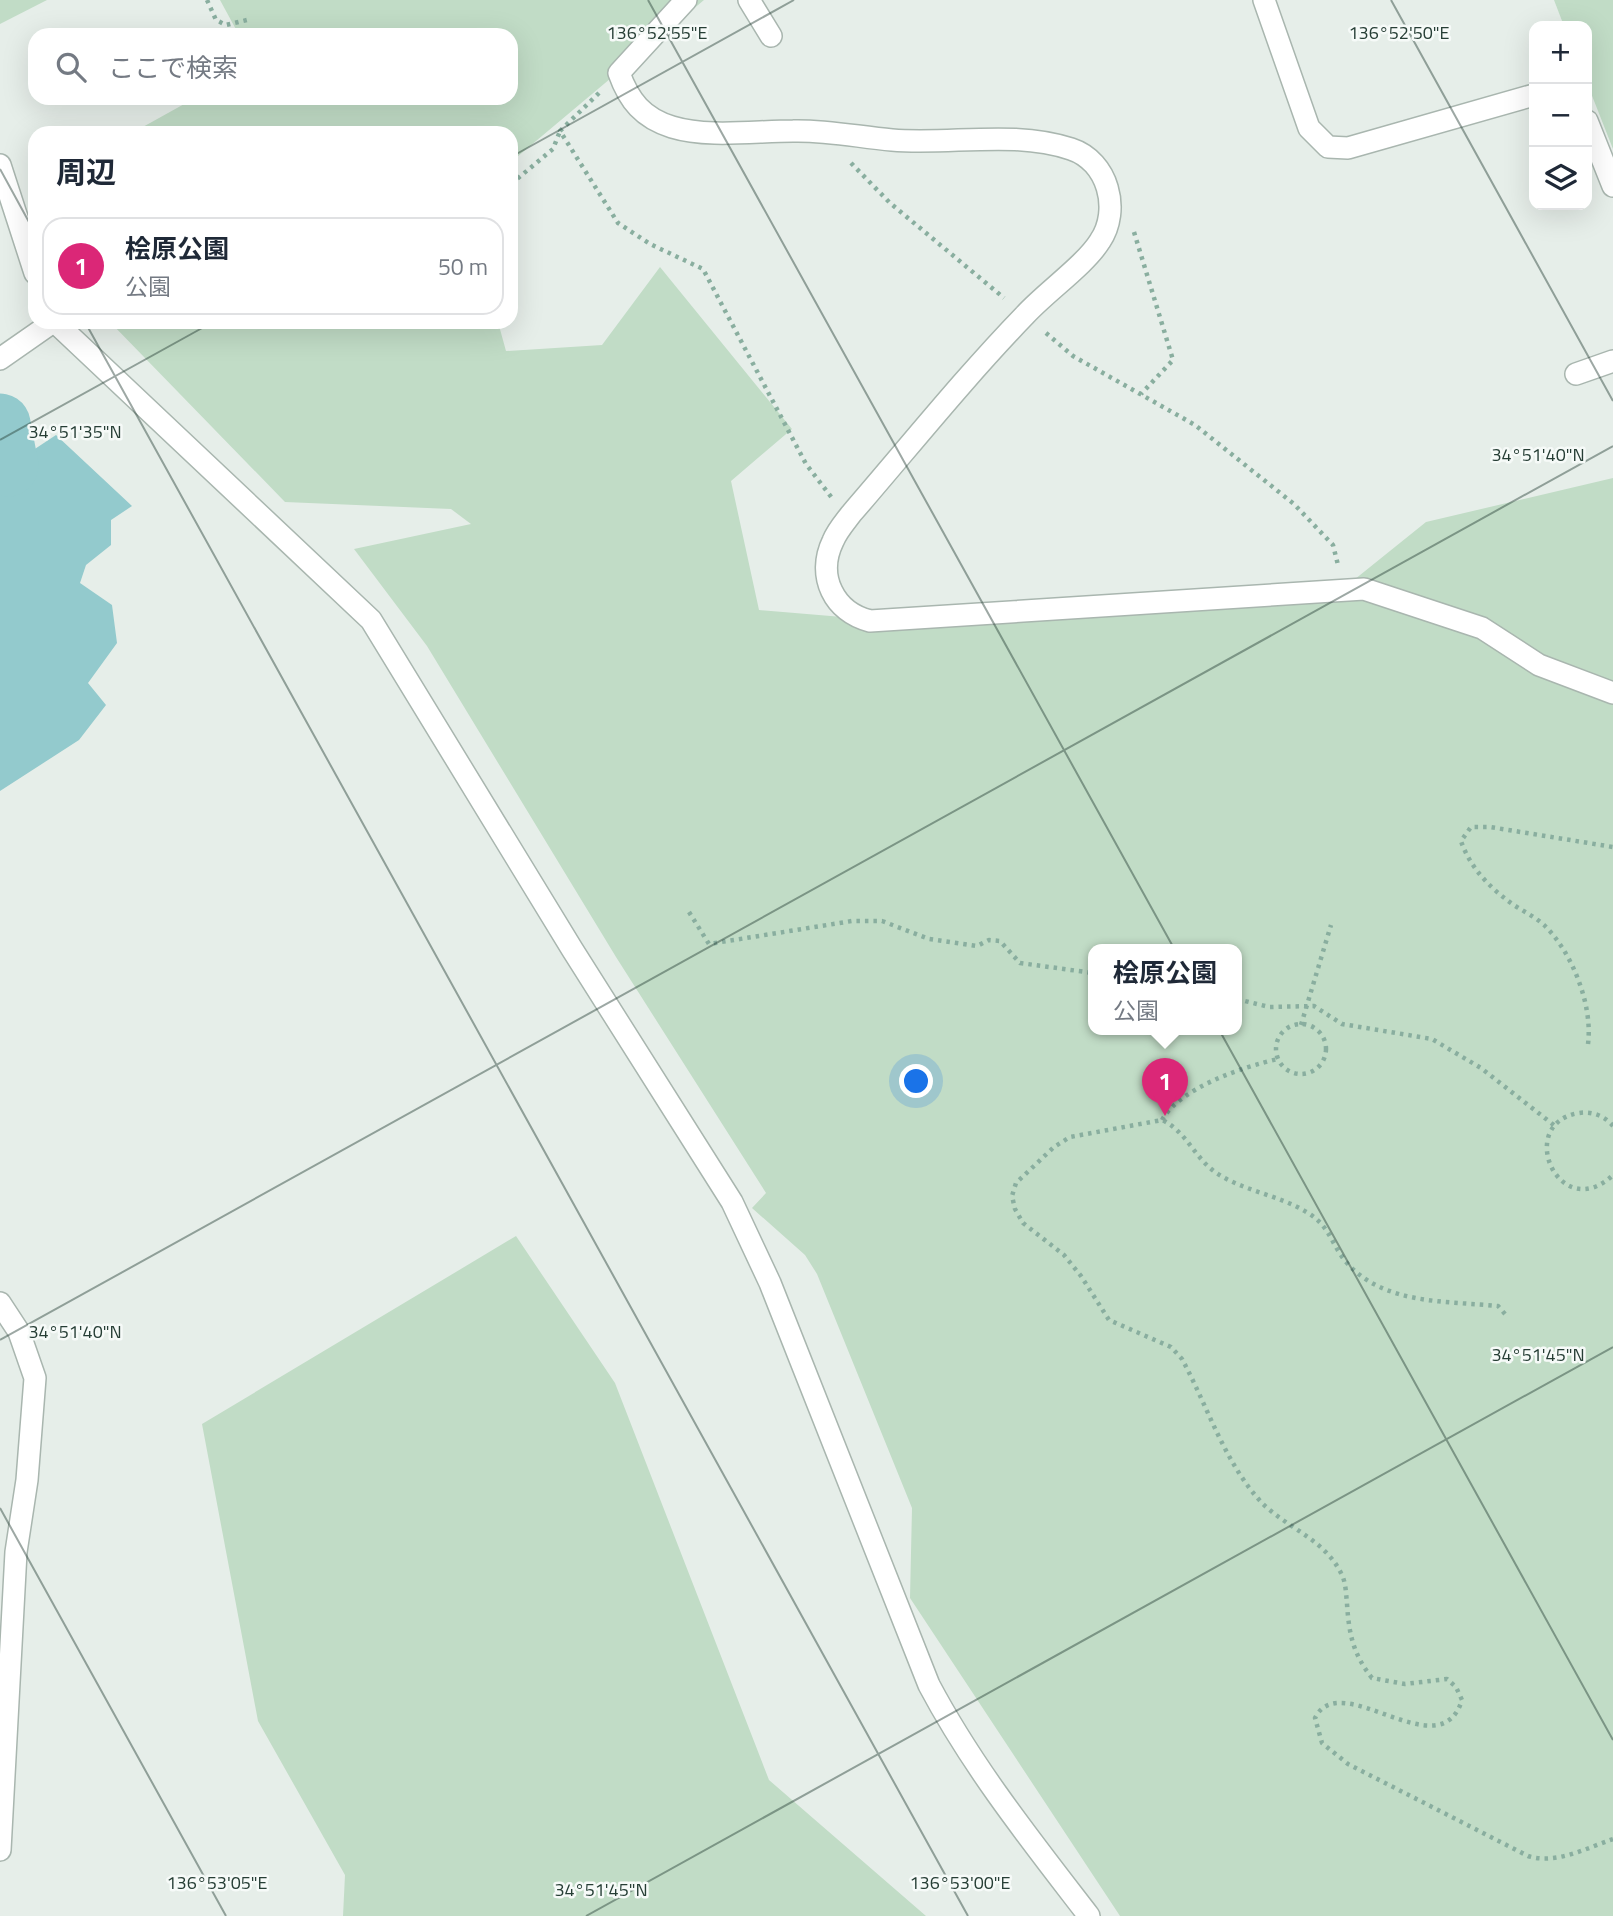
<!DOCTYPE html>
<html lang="ja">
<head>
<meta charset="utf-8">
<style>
  body { margin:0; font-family:"Titillium Web","Noto Sans JP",sans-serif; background:#f6f6f7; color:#1f2937 }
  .controls { position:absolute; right:21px; top:21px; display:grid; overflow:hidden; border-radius:14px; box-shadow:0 7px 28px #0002 }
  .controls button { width:63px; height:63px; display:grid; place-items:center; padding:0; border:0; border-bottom:2px solid #e0e1e3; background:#fff; color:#1f2937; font:35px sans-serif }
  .you { position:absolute; left:917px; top:1082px; width:24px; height:24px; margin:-18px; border:5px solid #fff; border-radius:50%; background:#1a73e8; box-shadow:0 0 0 10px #1a73e833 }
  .badge { display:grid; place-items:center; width:46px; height:46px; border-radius:50%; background:#db2777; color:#fff; font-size:23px; font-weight:700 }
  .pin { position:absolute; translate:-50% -58px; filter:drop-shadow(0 2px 4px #0008) }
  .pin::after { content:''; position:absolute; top:37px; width:24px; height:21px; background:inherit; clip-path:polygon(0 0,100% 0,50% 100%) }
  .popup { position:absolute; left:1088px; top:944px; width:154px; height:91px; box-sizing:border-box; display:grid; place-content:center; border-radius:14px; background:#fff; filter:drop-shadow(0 2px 5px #0005); font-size:23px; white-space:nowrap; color:#747a83 }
  .popup b { font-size:26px; color:#1f2937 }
  .popup::after { content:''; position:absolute; left:50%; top:100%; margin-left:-14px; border:14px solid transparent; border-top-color:#fff }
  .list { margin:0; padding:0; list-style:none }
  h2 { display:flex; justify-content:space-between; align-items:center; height:91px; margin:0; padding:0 28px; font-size:30px }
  h2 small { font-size:23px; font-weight:400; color:#747a83 }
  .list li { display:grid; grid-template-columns:46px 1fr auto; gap:21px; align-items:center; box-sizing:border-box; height:98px; margin:0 14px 14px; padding:0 14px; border:2px solid #e0e1e3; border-radius:21px }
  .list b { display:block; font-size:26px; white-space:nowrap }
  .list p { margin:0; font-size:23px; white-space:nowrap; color:#747a83 }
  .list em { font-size:23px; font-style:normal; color:#747a83 }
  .icon { flex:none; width:38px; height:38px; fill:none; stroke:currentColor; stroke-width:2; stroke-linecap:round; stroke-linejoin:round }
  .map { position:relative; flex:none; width:1613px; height:1916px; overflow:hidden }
  .search { position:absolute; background:#fff; box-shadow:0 7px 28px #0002; left:28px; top:28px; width:490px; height:77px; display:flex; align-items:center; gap:18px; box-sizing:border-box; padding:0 24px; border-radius:21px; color:#747a83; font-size:26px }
  .panel { position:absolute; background:#fff; box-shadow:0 7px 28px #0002; left:28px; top:126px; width:490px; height:203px; border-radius:21px }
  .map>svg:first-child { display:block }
</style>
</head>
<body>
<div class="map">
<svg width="1613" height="1916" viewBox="0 0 1613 1916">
  <rect width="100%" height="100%" fill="#e6eee9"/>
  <g fill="#c1dcc6" fill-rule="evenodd">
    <path d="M0 0H47L0 24Z"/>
    <path d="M220 0H704L511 162V133H132L195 98H511V35H239Z"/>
    <path d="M1554 0H1613V149L1587 83V26H1564Z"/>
    <path d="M660 267 792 429 731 481 759 610 938 625 1329 600 1426 522 1613 478V1916H1120L910 1598 912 1508 817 1274 805 1255 752 1208 766 1193 616 957 427 646 354 549 471 524 451 509 285 502 110 322H498L506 351 602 345ZM1093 950H1237V1030H1093Z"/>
    <path d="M516 1236 615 1383 769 1780 926 1916H343L345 1875 258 1721 202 1424Z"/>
  </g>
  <path fill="#93cacd" d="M56 435 132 506 111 520V545L86 565 80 583 112 605 117 643 88 683 106 705 79 740 0 791V472Z"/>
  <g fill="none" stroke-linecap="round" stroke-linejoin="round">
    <path stroke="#93cacd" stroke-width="61" d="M0 424 8 466"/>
    <g stroke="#a9b6af" stroke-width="24">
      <g id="street">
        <path d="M686 0 619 73C629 101 643 118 672 127 708 138 755 131 793 131 827 130 858 137 892 140 950 145 1014 130 1071 149 1108 161 1121 210 1100 241 1085 265 1046 292 1025 315 964 378 909 447 851 514 845 522 837 531 833 541 816 576 834 612 870 621L1364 589 1482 628 1539 665 1613 693"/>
        <path d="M749 0 771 36"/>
        <path d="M1264 0 1309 128 1328 147 1348 148 1534 95"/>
        <path d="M1587 121 1613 186"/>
        <path d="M0 165 35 273"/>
        <path d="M55 322 371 620 572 949 732 1202 770 1283 929 1685C973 1768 1032 1842 1089 1916"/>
        <path d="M0 359 53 322"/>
        <path d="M1576 374 1613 361"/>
        <path d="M0 1303 19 1332 35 1378 27 1480 16 1552 0 1850"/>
      </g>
    </g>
    <g stroke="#89ae9f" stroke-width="4.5" stroke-dasharray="3.5 5" stroke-linecap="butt">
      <path d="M207 0 216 20 226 25 251 19"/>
      <path d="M599 93 560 131 618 223 650 244 703 269 806 464 832 498"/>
      <path d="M851 163 890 203 1004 298"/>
      <path d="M511 184 553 149 560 131"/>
      <path d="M1134 232 1173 360 1141 394"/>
      <path d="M1046 333 1073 356 1195 425 1294 504 1333 545 1338 565"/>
      <path d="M689 912 709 944 852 921H882L929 939 977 946 989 940 1000 941 1020 963 1093 973"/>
      <path d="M1237 999 1269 1007 1314 1006 1342 1024 1432 1039 1481 1068 1555 1126"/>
      <circle cx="1301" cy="1049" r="25"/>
      <path d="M1301 1025 1331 925"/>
      <path d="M1588 1044C1593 1005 1572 952 1544 925 1533 915 1518 909 1507 900 1487 885 1469 865 1461 841L1471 827H1490L1613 847"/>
      <path d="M1162 1120C1181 1087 1243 1067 1278 1059"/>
      <path d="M1613 1126C1605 1116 1592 1111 1579 1113 1514 1123 1559 1226 1613 1175"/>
      <path d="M1505 1314 1498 1306C1448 1301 1384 1305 1347 1263 1331 1245 1331 1227 1308 1213 1280 1195 1242 1191 1215 1172 1194 1157 1186 1131 1162 1120L1070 1137 1054 1147 1016 1183 1012 1196 1015 1209 1023 1223 1064 1255 1081 1276 1109 1320 1171 1347 1182 1359C1208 1407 1224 1462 1262 1503 1287 1528 1324 1539 1341 1573 1346 1582 1346 1594 1347 1604 1349 1634 1353 1654 1372 1678L1405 1684 1447 1679 1456 1687 1462 1700C1440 1771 1341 1666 1315 1718L1322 1743 1348 1764 1528 1856C1555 1865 1587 1848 1613 1839"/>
    </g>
    <use href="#street" stroke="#fff" stroke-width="21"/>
  </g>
  <path fill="none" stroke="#263e35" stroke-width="2" stroke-opacity="0.45" d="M648 0 1613 1740M1391 0 1613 401M511 157 794 0M0 169 35 233M85 322 968 1916M0 440 213 322M0 1340 1613 446M0 1508 226 1916M586 1916 1613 1347"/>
  <g font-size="18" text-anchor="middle" fill="#263e35" stroke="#f6faf8" stroke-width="5" stroke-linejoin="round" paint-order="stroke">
    <text x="657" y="39">136°52'55"E</text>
    <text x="1399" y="39">136°52'50"E</text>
    <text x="75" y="438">34°51'35"N</text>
    <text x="1538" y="461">34°51'40"N</text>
    <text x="75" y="1338">34°51'40"N</text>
    <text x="1538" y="1361">34°51'45"N</text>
    <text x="217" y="1889">136°53'05"E</text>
    <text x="960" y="1889">136°53'00"E</text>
    <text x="601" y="1896">34°51'45"N</text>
  </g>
</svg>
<div class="controls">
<button>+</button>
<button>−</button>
<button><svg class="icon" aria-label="layers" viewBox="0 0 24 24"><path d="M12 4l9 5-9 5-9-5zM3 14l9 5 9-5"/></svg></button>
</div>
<div class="you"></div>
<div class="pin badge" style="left:1165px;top:1116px">1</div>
<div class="popup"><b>桧原公園</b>公園</div>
<div class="search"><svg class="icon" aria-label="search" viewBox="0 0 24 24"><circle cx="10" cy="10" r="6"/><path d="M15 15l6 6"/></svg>ここで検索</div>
<section class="panel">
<h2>周辺<small></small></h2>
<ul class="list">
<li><span class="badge">1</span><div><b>桧原公園</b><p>公園</p></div><em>50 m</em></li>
</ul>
</section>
</div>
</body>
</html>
